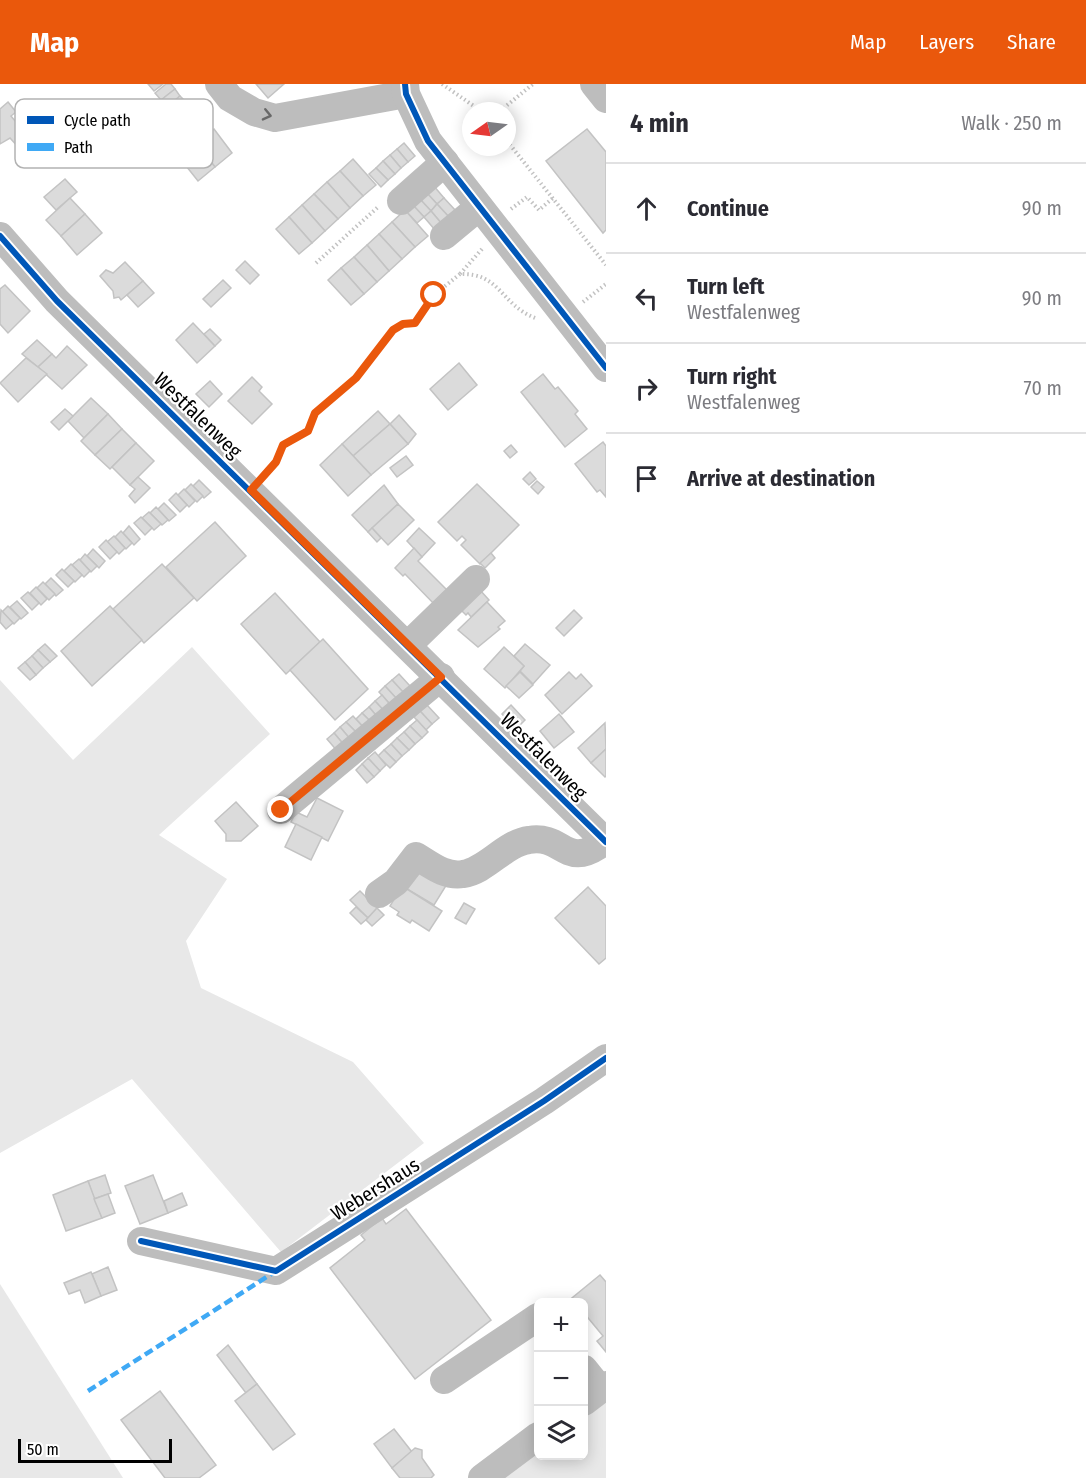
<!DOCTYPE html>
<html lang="en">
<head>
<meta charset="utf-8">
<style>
  body { margin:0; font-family:"Fira Sans Condensed",sans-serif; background:#f2f2f3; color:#2b2b33 }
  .controls { position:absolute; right:18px; bottom:18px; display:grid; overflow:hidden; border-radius:9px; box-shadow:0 3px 15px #0003 }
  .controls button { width:54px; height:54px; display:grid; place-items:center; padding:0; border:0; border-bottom:2px solid #e1e1e2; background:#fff; color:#2b2b33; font:30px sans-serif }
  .compass { position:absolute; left:462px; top:18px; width:54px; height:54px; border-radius:50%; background:#fff; box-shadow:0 3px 15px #0003; rotate:256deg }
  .scale { position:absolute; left:18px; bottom:15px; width:154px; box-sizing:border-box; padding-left:6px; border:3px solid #000; border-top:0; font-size:16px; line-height:21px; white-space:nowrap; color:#000; -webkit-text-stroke:4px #fff; paint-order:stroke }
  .stop { position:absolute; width:18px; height:18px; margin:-14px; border:4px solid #ea580c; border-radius:50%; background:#fff }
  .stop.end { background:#ea580c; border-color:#fff; box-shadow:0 2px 6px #0008 }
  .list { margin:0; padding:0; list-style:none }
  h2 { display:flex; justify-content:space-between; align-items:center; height:78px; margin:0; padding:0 24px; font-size:26px }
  h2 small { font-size:20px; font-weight:400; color:#7c7c81 }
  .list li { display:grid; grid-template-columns:39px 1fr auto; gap:18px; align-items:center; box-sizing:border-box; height:90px; padding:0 24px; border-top:2px solid #e1e1e2 }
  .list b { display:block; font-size:22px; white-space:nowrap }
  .list p { margin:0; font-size:20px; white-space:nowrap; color:#7c7c81 }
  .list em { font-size:20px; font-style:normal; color:#7c7c81 }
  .icon { flex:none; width:33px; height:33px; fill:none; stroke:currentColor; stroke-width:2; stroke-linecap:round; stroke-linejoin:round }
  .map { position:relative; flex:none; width:606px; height:1394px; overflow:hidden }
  header { display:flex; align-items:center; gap:36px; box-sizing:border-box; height:84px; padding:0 30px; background:#ea580c; color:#fff }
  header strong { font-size:28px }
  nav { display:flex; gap:33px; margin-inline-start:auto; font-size:21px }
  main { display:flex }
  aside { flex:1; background:#fff }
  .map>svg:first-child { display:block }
</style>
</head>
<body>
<header>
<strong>Map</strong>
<nav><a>Map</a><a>Layers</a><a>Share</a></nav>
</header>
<main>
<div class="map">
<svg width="606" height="1394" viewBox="0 0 606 1394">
  <rect width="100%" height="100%" fill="#fff"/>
  <g fill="#e8e8e8">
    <path d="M192 563 270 650 159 751 227 795 186 857 201 904 353 978 424 1059 281 1168 132 995 0 1069V596L73 676Z"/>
    <path d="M0 1200 123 1394H0Z"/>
    <path d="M606 1310V1394H494L538 1360V1372H584V1326Z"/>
  </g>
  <g fill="#dbdbdb" stroke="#c3c3c3" stroke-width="1.5">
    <path d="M148 0H163L154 7Z"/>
    <path d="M166 0H171L175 5 161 16 155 9Z"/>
    <path d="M256 0H284L268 14Z"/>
    <path d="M175 5 180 12 167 23 161 16Z"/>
    <path d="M180 12 187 19 173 30 167 23Z"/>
    <path d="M8 18 16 28 11 32 21 44 26 40 35 51 19 64 10 54 0 60V25Z"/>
    <path d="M214 45 232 69 215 83 196 59Z"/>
    <path d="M587 45 606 68V146L603 149 546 77Z"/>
    <path d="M196 59 215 83 198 97 179 73Z"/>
    <path d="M404 59 415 72 408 78 397 65Z"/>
    <path d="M397 65 408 78 401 84 390 71Z"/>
    <path d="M390 71 401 84 395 90 383 77Z"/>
    <path d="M353 75 376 101 363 112 340 87Z"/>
    <path d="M383 77 395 90 388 96 376 84Z"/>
    <path d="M376 84 388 96 381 103 369 90Z"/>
    <path d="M340 87 363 112 350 124 327 98Z"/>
    <path d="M65 95 77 108 56 126 44 113Z"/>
    <path d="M327 98 350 124 338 135 314 110Z"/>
    <path d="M433 101 444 114 437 120 426 108Z"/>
    <path d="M426 108 437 120 431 127 419 114Z"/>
    <path d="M314 110 338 135 325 147 302 121Z"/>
    <path d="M70 114 85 130 61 152 46 136Z"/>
    <path d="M419 114 431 127 424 133 412 120Z"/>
    <path d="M444 114 456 127 449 133 437 120Z"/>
    <path d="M412 120 424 133 417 139 405 126Z"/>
    <path d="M437 120 449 133 442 140 431 127Z"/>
    <path d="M302 121 325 147 312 159 289 133Z"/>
    <path d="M405 126 428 152 415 163 392 138Z"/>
    <path d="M431 127 442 140 435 146 424 133Z"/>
    <path d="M85 130 102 149 77 171 61 152Z"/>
    <path d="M289 133 312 159 299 170 276 145Z"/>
    <path d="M392 138 415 163 402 175 379 150Z"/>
    <path d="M379 150 402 175 389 187 367 161Z"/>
    <path d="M367 161 389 187 377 198 354 173Z"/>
    <path d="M354 173 377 198 364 210 341 184Z"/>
    <path d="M245 177 259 191 250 200 236 186Z"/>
    <path d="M125 178 143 197 121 216 119 213 114 214 113 207 100 192 106 186 113 189Z"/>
    <path d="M341 184 364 210 351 221 328 196Z"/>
    <path d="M223 196 231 204 211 223 203 215Z"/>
    <path d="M143 197 154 209 138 223 127 211Z"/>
    <path d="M5 201 30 227 8 249 0 240V205Z"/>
    <path d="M193 239 215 262 197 279 176 256Z"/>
    <path d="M210 245 221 256 215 262 204 250Z"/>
    <path d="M37 256 52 270 38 283 22 270Z"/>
    <path d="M67 262 87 281 62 305 38 283 52 270 56 274Z"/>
    <path d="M26 274 47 290 18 318 0 299Z"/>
    <path d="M459 279 477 301 448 326 430 305Z"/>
    <path d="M543 290 555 305 558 303 578 327 575 330 587 345 565 363 521 308Z"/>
    <path d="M252 293 262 303 259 307 272 320 252 340 228 317Z"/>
    <path d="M210 297 222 310 209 323 196 310Z"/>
    <path d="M91 314 108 330 84 354 68 337Z"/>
    <path d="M65 325 73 332 59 346 51 338Z"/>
    <path d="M378 327 390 340 353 372 342 360Z"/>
    <path d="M108 330 122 345 95 371 81 357Z"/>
    <path d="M399 331 416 350 408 360 390 340Z"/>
    <path d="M390 340 408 360 371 391 353 372Z"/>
    <path d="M122 345 136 359 110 385 95 371Z"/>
    <path d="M603 358 606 362V413L600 406 597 408 575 380Z"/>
    <path d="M136 359 154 377 130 401 112 383Z"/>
    <path d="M342 360 371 391 348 412 320 381Z"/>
    <path d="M511 361 517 368 510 374 504 367Z"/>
    <path d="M406 372 413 381 397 393 390 384Z"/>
    <path d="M530 388 536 395 529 401 523 395Z"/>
    <path d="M138 393 150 404 135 419 129 412 135 405 130 401Z"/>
    <path d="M199 396 211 408 204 414 193 402Z"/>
    <path d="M537 397 544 403 538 410 531 403Z"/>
    <path d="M191 400 203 412 197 418 185 406Z"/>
    <path d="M477 400 519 441 480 480 461 461 466 456 462 452 457 457 438 438Z"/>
    <path d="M384 401 398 420 368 448 352 431Z"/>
    <path d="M184 405 195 417 189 423 178 411Z"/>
    <path d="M176 409 187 421 180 428 169 416Z"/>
    <path d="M164 419 176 431 169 437 158 425Z"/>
    <path d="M398 420 414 436 388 461 372 444Z"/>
    <path d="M156 423 168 436 162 441 150 429Z"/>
    <path d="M149 428 161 440 154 446 142 434Z"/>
    <path d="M141 433 152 444 145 451 134 439Z"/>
    <path d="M215 438 246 472 197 517 166 483Z"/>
    <path d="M129 442 140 455 134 461 123 449Z"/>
    <path d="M372 444 381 454 377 458 368 448Z"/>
    <path d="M419 444 435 459 422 473 407 457Z"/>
    <path d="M121 447 132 459 126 465 115 453Z"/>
    <path d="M114 452 125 464 119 470 107 458Z"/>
    <path d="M106 456 117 468 110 475 99 463Z"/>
    <path d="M414 464 422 473 418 477 448 507 435 521 405 490 403 492 395 484Z"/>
    <path d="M93 465 105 477 99 484 87 472Z"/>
    <path d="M491 469 495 474 485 484 480 479Z"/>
    <path d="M85 470 97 482 91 488 80 476Z"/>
    <path d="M79 475 90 487 84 493 72 481Z"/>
    <path d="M71 480 82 491 75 498 64 487Z"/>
    <path d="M162 480 194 514 144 559 113 525Z"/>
    <path d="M62 485 74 497 68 503 56 491Z"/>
    <path d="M51 494 63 506 56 512 45 500Z"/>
    <path d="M43 498 55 510 49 516 37 504Z"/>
    <path d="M36 503 47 515 41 521 30 509Z"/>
    <path d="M480 506 489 516 471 533 468 529 466 531 458 523Z"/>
    <path d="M28 508 39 519 32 526 21 514Z"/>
    <path d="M275 509 320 558 286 590 241 540Z"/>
    <path d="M17 517 28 529 21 535 10 523Z"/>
    <path d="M487 518 505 537 498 543 500 545 478 563 458 546Z"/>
    <path d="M8 522 20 534 14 540 2 528Z"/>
    <path d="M110 522 142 556 92 602 61 567Z"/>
    <path d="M1 526 13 539 6 545 0 538Z"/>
    <path d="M574 526 582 534 564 552 556 544Z"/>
    <path d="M323 555 368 605 335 636 290 586Z"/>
    <path d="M45 560 57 572 50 578 38 566Z"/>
    <path d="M525 560 550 581 533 600 520 587 524 582 514 572Z"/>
    <path d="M504 563 524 582 505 604 484 585Z"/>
    <path d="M38 566 50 578 43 584 32 572Z"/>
    <path d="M32 572 43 584 36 591 25 578Z"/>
    <path d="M25 578 36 591 30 596 18 584Z"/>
    <path d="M520 588 533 601 519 614 506 602Z"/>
    <path d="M569 588 576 595 581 590 592 602 562 630 545 611Z"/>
    <path d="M399 590 410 602 403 608 392 596Z"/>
    <path d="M392 596 403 608 396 614 385 602Z"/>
    <path d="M385 602 396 614 390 620 379 608Z"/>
    <path d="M382 611 393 624 387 630 375 617Z"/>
    <path d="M375 617 387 630 380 636 369 623Z"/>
    <path d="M427 621 439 634 432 640 420 627Z"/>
    <path d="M511 621 525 636 516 645 502 630Z"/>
    <path d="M369 623 380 636 374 641 362 629Z"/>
    <path d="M420 627 432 640 426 646 414 633Z"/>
    <path d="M362 629 374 641 367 647 356 635Z"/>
    <path d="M559 630 574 648 554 664 540 647Z"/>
    <path d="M353 632 364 644 358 650 346 638Z"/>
    <path d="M417 636 428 648 422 654 410 642Z"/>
    <path d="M346 638 358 650 351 656 340 643Z"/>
    <path d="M605 639 606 665 591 679 578 664Z"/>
    <path d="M410 642 422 654 415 660 404 648Z"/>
    <path d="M340 643 351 656 345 662 334 649Z"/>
    <path d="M404 648 415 660 409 666 397 654Z"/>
    <path d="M334 649 345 662 338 668 327 655Z"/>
    <path d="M397 654 409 666 402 672 391 660Z"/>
    <path d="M391 660 402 672 396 678 384 666Z"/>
    <path d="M606 665V692L605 693 591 679Z"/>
    <path d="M384 666 396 678 390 684 378 672Z"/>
    <path d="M375 668 386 681 380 687 368 674Z"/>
    <path d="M368 674 380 687 374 693 362 680Z"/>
    <path d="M362 680 374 693 367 699 356 686Z"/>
    <path d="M317 714 343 727 328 757 291 738 296 728 307 733Z"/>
    <path d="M236 718 258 742 241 757H226V750L215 737Z"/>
    <path d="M296 740 322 753 311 776 285 763Z"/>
    <path d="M416 781 447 800 434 821 402 802Z"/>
    <path d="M402 802 442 827 429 847 412 836 410 839 397 831 399 828 390 822Z"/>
    <path d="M588 803 606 822V874L599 880 555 834Z"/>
    <path d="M360 807 377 824 368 834 350 816Z"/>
    <path d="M464 819 475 825 466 840 455 834Z"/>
    <path d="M356 823 368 834 361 840 350 829Z"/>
    <path d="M377 824 384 831 372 842 366 836Z"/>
    <path d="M105 1091 111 1109 94 1115 88 1097Z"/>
    <path d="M153 1091 168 1129 140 1140 125 1102Z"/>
    <path d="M88 1097 102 1134 66 1147 53 1111Z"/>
    <path d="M182 1109 187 1121 168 1129 164 1117Z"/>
    <path d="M108 1110 115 1129 102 1134 94 1115Z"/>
    <path d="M406 1125 491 1236 415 1295 330 1184 365 1156 361 1151 382 1134 386 1140Z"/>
    <path d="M108 1183 117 1206 101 1212 92 1190Z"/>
    <path d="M91 1188 101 1212 85 1219 80 1206 69 1210 64 1199Z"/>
    <path d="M600 1191 606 1198V1268L597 1257 603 1252 584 1229V1218H567Z"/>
    <path d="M228 1261 257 1300 246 1309 217 1271Z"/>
    <path d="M257 1300 295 1350 273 1366 235 1317Z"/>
    <path d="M160 1307 216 1381 199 1394H165L121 1336Z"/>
    <path d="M394 1345 412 1368 392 1384 374 1360Z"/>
    <path d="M415 1364 422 1366V1374L434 1391 431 1394H400L392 1384Z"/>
  </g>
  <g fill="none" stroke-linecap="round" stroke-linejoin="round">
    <g stroke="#c2c2c2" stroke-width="4" stroke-dasharray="1.5 3" stroke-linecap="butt">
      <path d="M442 0 481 27"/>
      <path d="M500 27 533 0"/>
      <path d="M507 57 606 181"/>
      <path d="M511 125 527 113 539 126 553 114"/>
      <path d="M482 165 460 190C501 189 500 220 535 234"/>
      <path d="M316 179 378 123"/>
      <path d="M583 218 606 200"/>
      <path d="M264 391 276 378 283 361 308 347 315 329 356 294 393 246 403 240 415 239 434 211 460 190"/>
    </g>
    <g stroke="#bdbdbd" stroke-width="28">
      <path d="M219 0 230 14 254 28 275 34 406 10"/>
      <path d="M405 0 406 10 428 57 606 284"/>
      <path d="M594 0 606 15"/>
      <path d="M401 117 445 78"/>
      <path d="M0 152 57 217 606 758"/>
      <path d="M444 152 479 123"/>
      <path d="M408 561 476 495"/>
      <path d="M281 726 441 593"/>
      <path d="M379 810 396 798 416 772C431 781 445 793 463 790 486 787 505 759 529 756 565 750 565 788 605 757"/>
      <path d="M141 1157 276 1187 544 1017 606 974"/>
      <path d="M584 1285 600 1305"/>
      <path d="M444 1296 538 1233"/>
      <path d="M584 1318 606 1301"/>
      <path d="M482 1394 538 1352"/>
    </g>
    <path stroke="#3fa9f5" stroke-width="4.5" stroke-dasharray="9 4.5" stroke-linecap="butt" d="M88 1307 276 1187"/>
    <g stroke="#fff" stroke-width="10">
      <g id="cycleway">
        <path d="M405 0 406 10 428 57 606 284"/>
        <path d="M0 152 57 217 606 758"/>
        <path d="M141 1157 276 1187 544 1017 606 974"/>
      </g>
    </g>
    <use href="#cycleway" stroke="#0057b8" stroke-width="6"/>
  </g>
  <defs><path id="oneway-chevron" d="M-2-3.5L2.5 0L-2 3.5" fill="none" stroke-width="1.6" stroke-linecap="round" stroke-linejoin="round" transform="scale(1.5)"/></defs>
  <use stroke="#686868" href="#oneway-chevron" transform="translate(267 31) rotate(13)"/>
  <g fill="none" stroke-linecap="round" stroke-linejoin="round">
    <path stroke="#ea580c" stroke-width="8" d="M281 726 441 593 251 406 276 378 283 361 308 347 315 329 356 294 393 246 403 240 415 239 434 211"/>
  </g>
  <g text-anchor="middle" stroke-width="4.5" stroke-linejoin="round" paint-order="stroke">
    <g font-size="20" fill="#000" stroke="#fff">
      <text transform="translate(198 331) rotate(44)" y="7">Westfalenweg</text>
      <text transform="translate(544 672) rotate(45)" y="7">Westfalenweg</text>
      <text transform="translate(375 1105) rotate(-32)" y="7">Webershaus</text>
    </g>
  </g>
  <rect x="15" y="15" width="198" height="69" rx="9" fill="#fff" stroke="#b2b2b2" stroke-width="1.5"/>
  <rect x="27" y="32" width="27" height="8" fill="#0057b8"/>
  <rect x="27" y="59" width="27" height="8" fill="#3fa9f5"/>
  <g font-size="16" fill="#000">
    <text x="64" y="42">Cycle path</text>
    <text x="64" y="69">Path</text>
  </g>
</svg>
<div class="controls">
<button>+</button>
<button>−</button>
<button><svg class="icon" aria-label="layers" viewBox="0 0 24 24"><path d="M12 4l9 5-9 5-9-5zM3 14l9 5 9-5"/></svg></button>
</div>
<svg class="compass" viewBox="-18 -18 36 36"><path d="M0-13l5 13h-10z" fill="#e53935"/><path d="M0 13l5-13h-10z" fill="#7c7c81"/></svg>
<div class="scale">50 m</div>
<div class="stop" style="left:434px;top:211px"></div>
<div class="stop end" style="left:281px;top:726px"></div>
</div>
<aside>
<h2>4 min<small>Walk · 250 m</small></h2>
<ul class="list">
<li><svg class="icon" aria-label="ahead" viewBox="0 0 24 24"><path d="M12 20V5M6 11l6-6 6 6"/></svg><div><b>Continue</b></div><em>90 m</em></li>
<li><svg class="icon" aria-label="left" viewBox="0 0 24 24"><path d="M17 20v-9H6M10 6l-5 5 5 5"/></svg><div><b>Turn left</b><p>Westfalenweg</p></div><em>90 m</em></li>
<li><svg class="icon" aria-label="right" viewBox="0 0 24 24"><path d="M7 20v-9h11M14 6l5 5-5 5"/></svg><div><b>Turn right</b><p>Westfalenweg</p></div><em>70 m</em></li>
<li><svg class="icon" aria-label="arrive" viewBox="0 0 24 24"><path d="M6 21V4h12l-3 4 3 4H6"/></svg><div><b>Arrive at destination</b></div></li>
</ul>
</aside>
</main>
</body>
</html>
